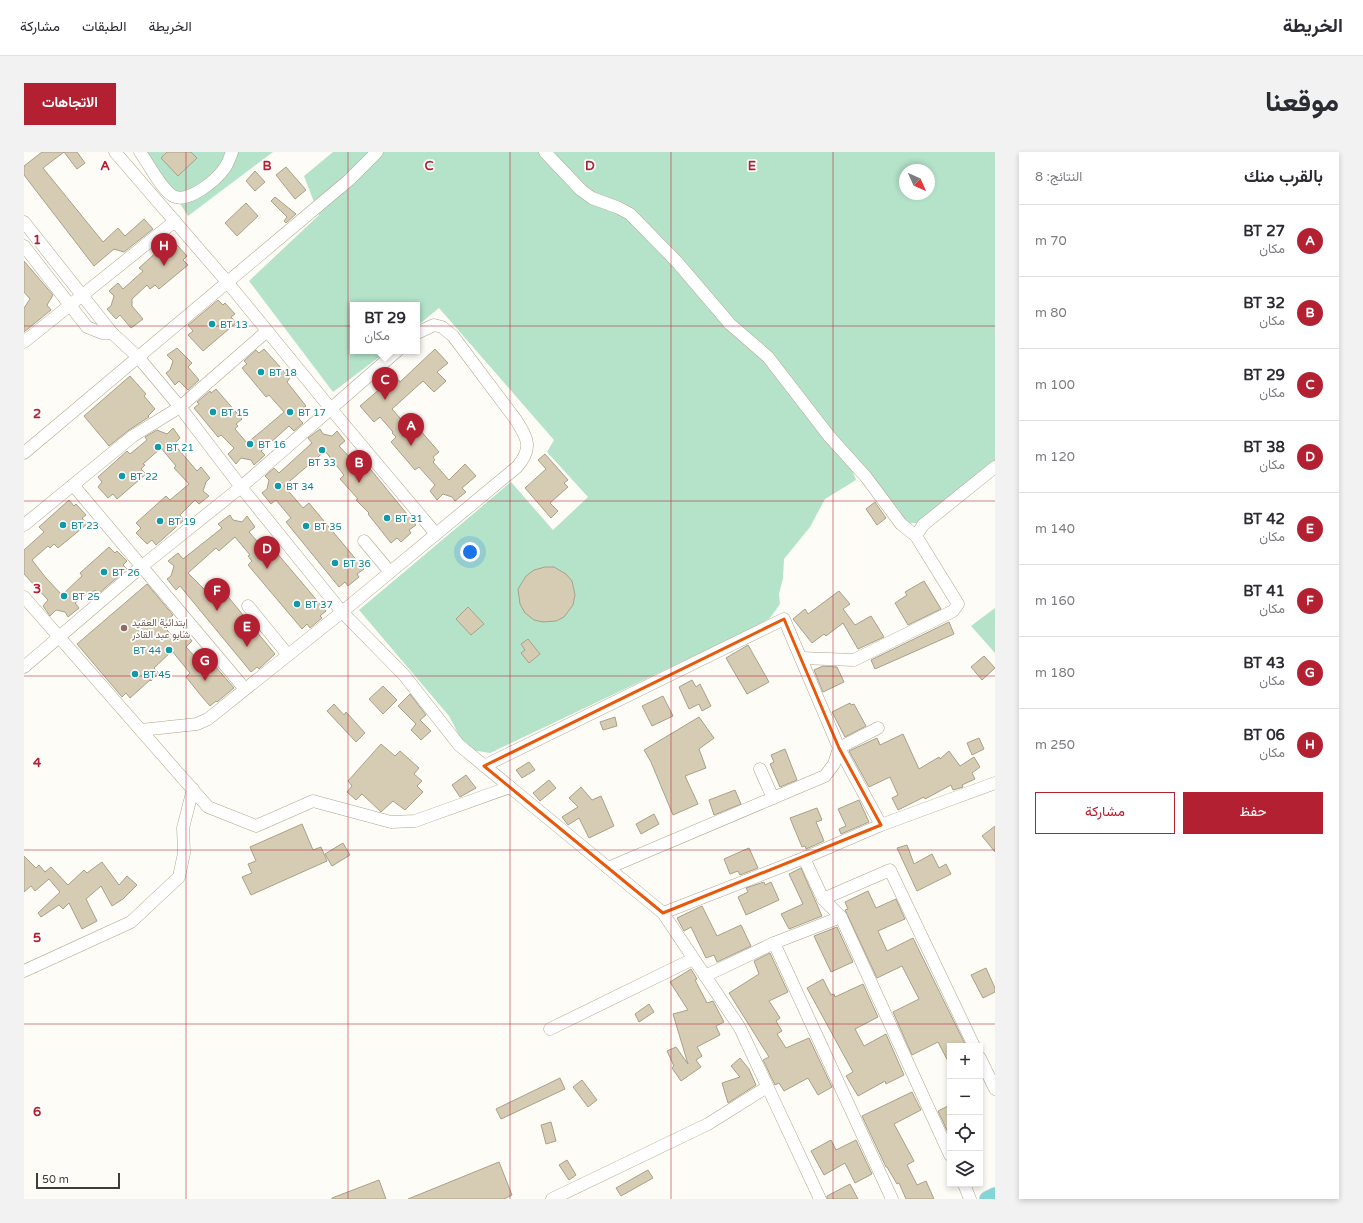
<!DOCTYPE html>
<html lang="ar">
<head>
<meta charset="utf-8">
<style>
  body { margin:0; font-family:"Varela Round",Vazirmatn,sans-serif; background:#f2f2f3; color:#2b2b33; direction:rtl }
  .controls { position:absolute; right:12px; bottom:12px; display:grid; overflow:hidden; border-radius:0px; box-shadow:0 2px 6px #0003 }
  .controls button { width:36px; height:36px; display:grid; place-items:center; padding:0; border:0; border-bottom:1px solid #e1e1e2; background:#fff; color:#2b2b33; font:20px sans-serif }
  .compass { position:absolute; left:875px; top:12px; width:36px; height:36px; border-radius:50%; background:#fff; box-shadow:0 2px 6px #0003; rotate:135deg }
  .scale { position:absolute; left:12px; bottom:10px; width:84px; box-sizing:border-box; padding-left:4px; border:2px solid #403d32; border-top:0; font-size:11px; line-height:14px; white-space:nowrap; color:#403d32; -webkit-text-stroke:3px #fff; paint-order:stroke }
  .you { position:absolute; left:446px; top:400px; width:14px; height:14px; margin:-10px; border:3px solid #fff; border-radius:50%; background:#1a73e8; box-shadow:0 0 0 6px #1a73e833 }
  .badge { display:grid; place-items:center; width:26px; height:26px; border-radius:50%; background:#b22031; color:#fff; font-size:13px; font-weight:700 }
  .pin { position:absolute; translate:-50% -33px; filter:drop-shadow(0 1px 2px #0008) }
  .pin::after { content:''; position:absolute; top:21px; width:14px; height:12px; background:inherit; clip-path:polygon(0 0,100% 0,50% 100%) }
  .popup { position:absolute; left:326px; top:150px; width:70px; height:52px; box-sizing:border-box; display:grid; place-content:center; border-radius:0px; background:#fff; filter:drop-shadow(0 1px 3px #0005); font-size:13px; white-space:nowrap; color:#7c7c81 }
  .popup b { font-size:15px; color:#2b2b33 }
  .popup::after { content:''; position:absolute; left:50%; top:100%; margin-left:-8px; border:8px solid transparent; border-top-color:#fff }
  .list { margin:0; padding:0; list-style:none }
  h2 { display:flex; justify-content:space-between; align-items:center; height:52px; margin:0; padding:0 16px; font-size:17px }
  h2 small { font-size:13px; font-weight:400; color:#7c7c81 }
  .list li { display:grid; grid-template-columns:26px 1fr auto; gap:12px; align-items:center; box-sizing:border-box; height:72px; padding:0 16px; border-top:1px solid #e1e1e2 }
  .list b { display:block; font-size:15px; white-space:nowrap }
  .list p { margin:0; font-size:13px; white-space:nowrap; color:#7c7c81 }
  .list em { font-size:13px; font-style:normal; color:#7c7c81 }
  .actions { display:flex; gap:8px; padding:12px 16px }
  .actions a { flex:1; padding:9px 0; border:1px solid #b22031; border-radius:0px; text-align:center; font-size:14px; color:#b22031 }
  .actions .main { background:#b22031; color:#fff }
  .icon { flex:none; width:22px; height:22px; fill:none; stroke:currentColor; stroke-width:2; stroke-linecap:round; stroke-linejoin:round }
  .map { position:relative; flex:none; width:971px; height:1047px; overflow:hidden; direction:ltr; border-radius:0px }
  header { display:flex; align-items:center; gap:24px; box-sizing:border-box; height:56px; padding:0 20px; background:#fff; border-bottom:1px solid #e1e1e2 }
  header strong { font-size:19px }
  nav { display:flex; gap:22px; margin-inline-start:auto; font-size:14px }
  .intro { display:flex; align-items:center; justify-content:space-between; box-sizing:border-box; height:96px; padding:0 24px }
  h1 { margin:0; font-size:28px }
  .button { padding:10px 18px; border-radius:0px; background:#b22031; color:#fff; font-size:14px; font-weight:700 }
  main { display:flex; gap:24px; padding:0 24px }
  aside { flex:1; background:#fff; border-radius:0px; box-shadow:0 2px 6px #0003 }
  .map>svg:first-child { display:block }
</style>
</head>
<body>
<header>
<strong>الخريطة</strong>
<nav><a>الخريطة</a><a>الطبقات</a><a>مشاركة</a></nav>
</header>
<div class="intro"><h1>موقعنا</h1><a class="button">الاتجاهات</a></div>
<main>
<aside>
<h2>بالقرب منك<small>النتائج: 8</small></h2>
<ul class="list">
<li><span class="badge">A</span><div><b>BT 27</b><p>مكان</p></div><em>70 m</em></li>
<li><span class="badge">B</span><div><b>BT 32</b><p>مكان</p></div><em>80 m</em></li>
<li><span class="badge">C</span><div><b>BT 29</b><p>مكان</p></div><em>100 m</em></li>
<li><span class="badge">D</span><div><b>BT 38</b><p>مكان</p></div><em>120 m</em></li>
<li><span class="badge">E</span><div><b>BT 42</b><p>مكان</p></div><em>140 m</em></li>
<li><span class="badge">F</span><div><b>BT 41</b><p>مكان</p></div><em>160 m</em></li>
<li><span class="badge">G</span><div><b>BT 43</b><p>مكان</p></div><em>180 m</em></li>
<li><span class="badge">H</span><div><b>BT 06</b><p>مكان</p></div><em>250 m</em></li>
</ul>
<div class="actions"><a class="main">حفظ</a><a>مشاركة</a></div>
</aside>
<div class="map">
<svg width="971" height="1047" viewBox="0 0 971 1047">
  <rect width="100%" height="100%" fill="#fdfcf6"/>
  <g fill="#b4e3ca" fill-rule="evenodd">
    <path d="M123 0H249L164 64Z"/>
    <path d="M309 0H971V314L895 371H880L842 318 816 287 832 328 801 347 786 375 760 407 759 426 755 442 756 452 746 466 731 475 466 601 447 598 436 585 425 564 335 458 487 330 529 378 564 345 523 300 530 288 415 156 393 174V153H329V199H363L309 240 225 129 295 63 280 24ZM881 18H905V42H881Z"/>
    <path d="M971 456V501L947 474Z"/>
  </g>
  <g fill="#d6ccb3" stroke="#a9a088">
    <path d="M18 0H53L61 11 53 17 40 0 19 16 79 90 94 76 101 84 120 67 129 77 100 100 90 97 70 114 0 23V14Z"/>
    <path d="M143 0H167L173 6 154 24 137 6Z"/>
    <path d="M262 15 282 38 271 47 252 23Z"/>
    <path d="M231 19 241 30 231 39 222 29Z"/>
    <path d="M251 45 272 62 262 71 260 69 263 65 247 49Z"/>
    <path d="M222 51 234 64 213 84 201 71Z"/>
    <path d="M145 89 151 95 153 93 163 104 159 108 164 113 135 137 131 133 126 137 123 133 108 147V154L119 167 107 176 96 163 92 167 83 157 87 154 90 144 85 139 94 131 99 137 119 119 115 116Z"/>
    <path d="M0 109 29 143 23 153 27 158 0 180V156L6 147 0 140Z"/>
    <path d="M194 148 199 153 201 151 211 162 207 165 212 171 179 199 164 183 169 179 164 173Z"/>
    <path d="M153 196 168 211 164 215 175 228 164 238 155 229 151 233 142 221 146 218 149 209 143 203Z"/>
    <path d="M240 197 266 226 263 230 282 254 277 257 275 267 279 271 270 279 265 274 237 299 241 303 230 313 227 308 217 306 212 312 204 302 210 296 197 283 194 285 170 256 175 252 173 250 186 239 187 241 192 237 218 267 212 272 214 274 211 277 223 291 240 277 260 260 245 243 242 245 218 216 223 212 220 209 232 198 235 201Z"/>
    <path d="M411 197 424 211 413 220 422 229 410 240 399 229 368 257 384 275 389 270 415 300 409 305 411 308 409 310 425 328 441 312 452 324 438 336 442 340 431 349 428 345 419 342 413 348 406 339 411 333 395 315 391 318 367 290 372 285 368 281 369 280 356 265 350 270 336 254 371 224 376 230Z"/>
    <path d="M106 224 122 242 120 244 131 257 124 264 125 265 105 278 85 294 60 264Z"/>
    <path d="M149 276 156 286 150 292 173 319 177 315 186 326 182 330 179 339 185 344 175 352 171 348 156 363 160 368 132 393 128 388 123 392 112 381 117 376 112 371 142 344 146 348 165 332 150 316 152 314 137 296 119 312 121 313 117 317 122 322 93 347 89 342 84 346 74 335 78 330 74 325 103 299 106 302 123 288 121 285 133 278 143 282Z"/>
    <path d="M296 277 299 282 308 284 313 279 321 289 315 294 332 312 338 307 392 373 385 378 387 381 377 390 373 386 367 391 344 362 345 361 332 348 334 347 316 327 320 323 301 299 260 334 279 356 285 351 340 417 333 422 335 425 324 434 321 430 315 435 262 370 267 366 252 348 247 352 238 341 243 337 245 328 241 324 250 316 255 321 288 291 284 286Z"/>
    <path d="M521 302 544 328 540 331 544 335 526 351 534 359 527 366 501 336 522 317 514 308Z"/>
    <path d="M45 348 50 354 52 352 62 363 58 366 63 372 34 396 30 392 26 396 24 394 8 408 22 426 38 443 58 424 56 421 85 395 91 401 93 399 103 409 99 413 103 417 74 442 71 438 67 443 65 440 51 451 55 456 44 465 41 460 32 458 26 464 19 454 24 448 0 422V398L20 380 15 375Z"/>
    <path d="M851 350 862 366 853 373 842 357Z"/>
    <path d="M206 363 209 368 218 370 223 364 231 375 225 380 241 398 246 393 302 459 296 464 298 466 286 476 283 472 278 477 224 413 228 409 224 404 226 403 211 385 195 399 192 396 164 421 182 439 186 436 190 440 196 435 251 502 235 517 233 515 227 520 156 434 152 438 143 427 147 424 150 414 144 409 154 401 159 407 198 376 194 372Z"/>
    <path d="M521 415H530L542 422 548 429 551 443 549 453 540 465 532 469 519 470 510 468 501 461 496 452 494 437 502 424 510 418Z"/>
    <path d="M900 429 917 457 884 473 871 451 883 443 881 440Z"/>
    <path d="M123 432 149 463 139 472 146 482 155 485 160 479 168 489 162 495 173 507 174 506 179 511 184 506 210 536 193 550 192 549 186 554 179 546 162 525 166 521 148 499 130 516 135 521 127 529 126 528 106 546 102 541 98 545 53 492Z"/>
    <path d="M815 439 826 452 819 457 831 473 847 464 860 485 834 497 819 471 802 484 800 482 788 491 769 467 781 457 784 462Z"/>
    <path d="M444 455 460 472 447 483 432 467Z"/>
    <path d="M925 470 930 482 851 517 847 508Z"/>
    <path d="M504 487 516 502 505 511 497 501 501 498 497 492Z"/>
    <path d="M724 493 745 530 723 542 702 506Z"/>
    <path d="M960 504 971 516 958 528 947 515Z"/>
    <path d="M799 514 813 515 820 530 799 540 790 518Z"/>
    <path d="M668 528 672 535 676 532 687 554 678 559 675 552 665 557 655 535Z"/>
    <path d="M359 534 373 548 359 562 345 547Z"/>
    <path d="M386 542 402 563 396 568 407 579 397 588 387 578 392 572 374 554Z"/>
    <path d="M639 544 649 564 628 574 618 554Z"/>
    <path d="M826 551 827 553 830 552 842 574 821 585 808 560Z"/>
    <path d="M310 552 320 563 322 560 341 581 332 590 303 559Z"/>
    <path d="M591 565 593 574 579 578 576 570Z"/>
    <path d="M675 565 690 586 675 597 682 616 661 624 674 652 649 663 627 610 620 598Z"/>
    <path d="M879 582 895 617 915 605 916 607 925 599 936 614 950 605 956 615 948 621 951 627 938 633 939 635 929 638 927 633 901 647 900 645 874 658 868 646 874 643 866 625 845 635 825 599 853 586 856 593Z"/>
    <path d="M955 586 960 597 948 603 943 591Z"/>
    <path d="M357 592 371 604 376 599 395 616 390 622 398 629 393 634 399 640 381 658 369 649 357 660 338 642 332 648 323 640 328 634 324 629Z"/>
    <path d="M761 597 773 628 756 635 746 612 750 610 747 603Z"/>
    <path d="M505 610 511 618 498 626 492 618Z"/>
    <path d="M442 623 452 636 436 645 428 633Z"/>
    <path d="M525 628 532 636 516 649 509 641Z"/>
    <path d="M557 635 568 648 577 644 590 674 565 686 555 666 544 673 538 665 554 655 545 646Z"/>
    <path d="M711 638 717 652 690 663 685 648Z"/>
    <path d="M835 648 845 670 817 682 815 677 822 674 814 657Z"/>
    <path d="M793 656 798 668 792 670 800 689 782 697 781 694 778 695 766 666Z"/>
    <path d="M630 662 635 672 617 682 612 672Z"/>
    <path d="M278 672 289 698 297 695 303 709 227 743 218 725 228 721 224 712 232 709 226 695Z"/>
    <path d="M971 674V700L958 684Z"/>
    <path d="M319 691 326 703 308 714 301 702Z"/>
    <path d="M883 693 890 712 908 702 915 716 922 712 927 722 893 739 873 696Z"/>
    <path d="M725 696 734 716 716 723 714 719 706 722 700 707Z"/>
    <path d="M0 704 12 716 15 713 21 720 27 715 44 733 60 718 63 721 78 710 95 733 103 724 113 733 99 747 88 754 77 734 62 747 73 769 58 777 45 751 39 757 35 753 17 765 14 761 36 740 25 727 11 739 7 734 0 740Z"/>
    <path d="M777 716 798 764 765 777 757 762 779 752 765 722Z"/>
    <path d="M740 730 741 733 747 730 755 748 722 763 714 745 724 740 722 736Z"/>
    <path d="M844 739 852 756 872 747 881 767 854 779 863 799 889 786 942 894H926V913L914 890 888 903 869 860 895 847 878 814 853 826 821 758 824 757 821 750Z"/>
    <path d="M678 754 693 784 717 773 727 794 693 810 690 803 682 806 667 775 660 779 653 766Z"/>
    <path d="M813 775 829 810 807 820 790 784Z"/>
    <path d="M746 801 764 840 745 849 756 866 752 869 758 879 753 882 762 896 785 886 808 935 794 943 784 926 760 939 755 931 751 933 739 908 745 905 705 841 735 822 730 809Z"/>
    <path d="M962 816 971 836V840L959 846 947 823Z"/>
    <path d="M667 817 673 827 671 828 683 851 689 849 700 870 692 874 696 883 673 895 678 904 672 908 677 915 657 929 648 916 650 914 643 899 652 895 664 912 649 862 664 858 646 830Z"/>
    <path d="M799 827 807 843 810 842 811 845 839 832 854 865 831 877 840 894 862 882 880 923 862 932 861 929 834 944 822 924 829 920 783 836Z"/>
    <path d="M625 852 630 860 615 870 611 862Z"/>
    <path d="M716 906 725 917 732 933 704 951 698 931 716 925 707 914Z"/>
    <path d="M536 926 541 937 477 967 472 957Z"/>
    <path d="M558 928 573 948 564 955 549 935Z"/>
    <path d="M888 940 897 958 870 972 890 1009 883 1013 893 1033 902 1029 910 1047H882L875 1031 873 1032 863 1015H862L838 964Z"/>
    <path d="M926 953V985L914 959Z"/>
    <path d="M527 970 532 989 522 992 517 973Z"/>
    <path d="M807 988 812 998 832 988 848 1022 831 1031 821 1011 800 1023 787 999Z"/>
    <path d="M543 1008 552 1023 545 1028 535 1013Z"/>
    <path d="M475 1010 488 1043 480 1047H384Z"/>
    <path d="M624 1018 629 1026 597 1044 592 1036Z"/>
    <path d="M355 1028 362 1047H308V1046Z"/>
    <path d="M826 1032 834 1047H803V1044Z"/>
  </g>
  <g fill="none" stroke-linecap="round" stroke-linejoin="round">
    <g stroke="#afa68d" stroke-width="13">
      <g id="minor">
        <path d="M91 0 204 131 307 257 412 382"/>
        <path d="M116 0C124 11 138 38 149 44 164 52 192 28 200 17 204 12 206 5 208 0"/>
        <path d="M521 0 557 38 568 46 595 56 606 62 653 110 706 172 744 205 805 284 842 325 877 372 892 384 899 373 971 315"/>
        <path d="M0 70 88 181 114 205 156 255 217 335 318 460 380 523 435 593 639 761 716 876 796 1047"/>
        <path d="M0 94 63 175 78 181H88"/>
        <path d="M0 190 151 69"/>
        <path d="M0 301 325 28 353 0"/>
        <path d="M49 333 221 537"/>
        <path d="M0 373 109 284 156 255 243 179"/>
        <path d="M340 389 366 420"/>
        <path d="M0 445 184 655 232 674 289 649 367 670 391 669 486 635"/>
        <path d="M224 454 264 503"/>
        <path d="M777 506 830 508 929 459 934 452 892 384"/>
        <path d="M0 515 117 415 217 335 373 199"/>
        <path d="M117 578 173 572 184 567 318 460 493 315C509 296 504 287 492 268L429 184 418 175 410 173 393 181"/>
        <path d="M460 614 760 467 815 596 857 673 971 631"/>
        <path d="M749 646 801 624 810 612 815 596 854 576"/>
        <path d="M780 706 857 673"/>
        <path d="M584 716 749 646 736 617"/>
        <path d="M799 747 866 718 950 894"/>
        <path d="M639 761 780 706 799 747 817 765 926 1003"/>
        <path d="M817 765 750 791 868 1047"/>
        <path d="M0 819 107 770 155 725 160 701 159 676 169 637"/>
        <path d="M681 824 750 791"/>
        <path d="M526 877 669 807"/>
        <path d="M956 906 971 937"/>
        <path d="M940 1032 946 1047"/>
        <path d="M528 1047 684 972 743 935"/>
      </g>
    </g>
    <g stroke="#d9d8d6" stroke-width="16">
      <path id="major" d="M963 1047 971 1043"/>
    </g>
    <use href="#minor" stroke="#fff" stroke-width="12"/>
    <use href="#major" stroke="#83d6d5" stroke-width="15"/>
  </g>
  <path fill="none" stroke="#e8590c" stroke-width="3" stroke-linejoin="round" d="M760 467 815 596 857 673 639 761 460 614Z"/>
  <path fill="none" stroke="#b22031" stroke-width="1" stroke-opacity="0.55" d="M162 0V1047M324 0V1047M486 0V1047M647 0V1047M809 0V1047M0 174H971M0 349H971M0 524H971M0 698H971M0 872H971"/>
  <g fill="#0f9aa8" stroke="#fff" stroke-width="1.5">
    <circle cx="188" cy="172" r="4"/>
    <circle cx="237" cy="220" r="4"/>
    <circle cx="189" cy="260" r="4"/>
    <circle cx="266" cy="260" r="4"/>
    <circle cx="226" cy="292" r="4"/>
    <circle cx="134" cy="295" r="4"/>
    <circle cx="298" cy="298" r="4"/>
    <circle cx="98" cy="324" r="4"/>
    <circle cx="254" cy="334" r="4"/>
    <circle cx="363" cy="366" r="4"/>
    <circle cx="136" cy="369" r="4"/>
    <circle cx="39" cy="373" r="4"/>
    <circle cx="282" cy="374" r="4"/>
    <circle cx="311" cy="411" r="4"/>
    <circle cx="80" cy="420" r="4"/>
    <circle cx="40" cy="444" r="4"/>
    <circle cx="273" cy="452" r="4"/>
    <circle cx="145" cy="498" r="4"/>
    <circle cx="111" cy="522" r="4"/>
  </g>
  <circle fill="#8d6e63" stroke="#fff" stroke-width="1.5" cx="100" cy="476" r="4"/>
  <g text-anchor="middle" stroke-width="3.5" stroke-linejoin="round" paint-order="stroke">
    <g font-size="10" fill="#0d838f" stroke="#fff" text-anchor="start">
      <text x="196" y="176">BT 13</text>
      <text x="245" y="224">BT 18</text>
      <text x="197" y="264">BT 15</text>
      <text x="274" y="264">BT 17</text>
      <text x="234" y="296">BT 16</text>
      <text x="142" y="299">BT 21</text>
      <text x="298" y="314" text-anchor="middle">BT 33</text>
      <text x="106" y="328">BT 22</text>
      <text x="262" y="338">BT 34</text>
      <text x="371" y="370">BT 31</text>
      <text x="144" y="373">BT 19</text>
      <text x="47" y="377">BT 23</text>
      <text x="290" y="378">BT 35</text>
      <text x="319" y="415">BT 36</text>
      <text x="88" y="424">BT 26</text>
      <text x="48" y="448">BT 25</text>
      <text x="281" y="456">BT 37</text>
      <text x="137" y="502" text-anchor="end">BT 44</text>
      <text x="119" y="526">BT 45</text>
    </g>
    <g font-size="10" fill="#785e54" stroke="#fff" text-anchor="start">
      <text x="108" y="474">إبتدائية العقيد<tspan x="108" dy="12">شابو عبد القادر</tspan></text>
    </g>
  </g>
  <g font-size="13" text-anchor="middle" font-weight="bold" fill="#b22031" stroke="#fff" stroke-width="3.5" stroke-linejoin="round" paint-order="stroke">
    <text x="81" y="18">A</text>
    <text x="243" y="18">B</text>
    <text x="405" y="18">C</text>
    <text x="566" y="18">D</text>
    <text x="728" y="18">E</text>
    <text x="13" y="92">1</text>
    <text x="13" y="266">2</text>
    <text x="13" y="441">3</text>
    <text x="13" y="615">4</text>
    <text x="13" y="790">5</text>
    <text x="13" y="964">6</text>
  </g>
</svg>
<div class="controls">
<button>+</button>
<button>−</button>
<button><svg class="icon" aria-label="locate" viewBox="0 0 24 24"><circle cx="12" cy="12" r="6"/><path d="M12 2v4M12 18v4M2 12h4M18 12h4"/></svg></button>
<button><svg class="icon" aria-label="layers" viewBox="0 0 24 24"><path d="M12 4l9 5-9 5-9-5zM3 14l9 5 9-5"/></svg></button>
</div>
<svg class="compass" viewBox="-18 -18 36 36"><path d="M0-13l5 13h-10z" fill="#e53935"/><path d="M0 13l5-13h-10z" fill="#7c7c81"/></svg>
<div class="scale">50 m</div>
<div class="you"></div>
<div class="pin badge" style="left:387px;top:294px">A</div>
<div class="pin badge" style="left:335px;top:331px">B</div>
<div class="pin badge" style="left:361px;top:248px">C</div>
<div class="popup"><b>BT 29</b>مكان</div>
<div class="pin badge" style="left:243px;top:417px">D</div>
<div class="pin badge" style="left:223px;top:495px">E</div>
<div class="pin badge" style="left:193px;top:459px">F</div>
<div class="pin badge" style="left:181px;top:529px">G</div>
<div class="pin badge" style="left:140px;top:114px">H</div>
</div>
</main>
</body>
</html>
